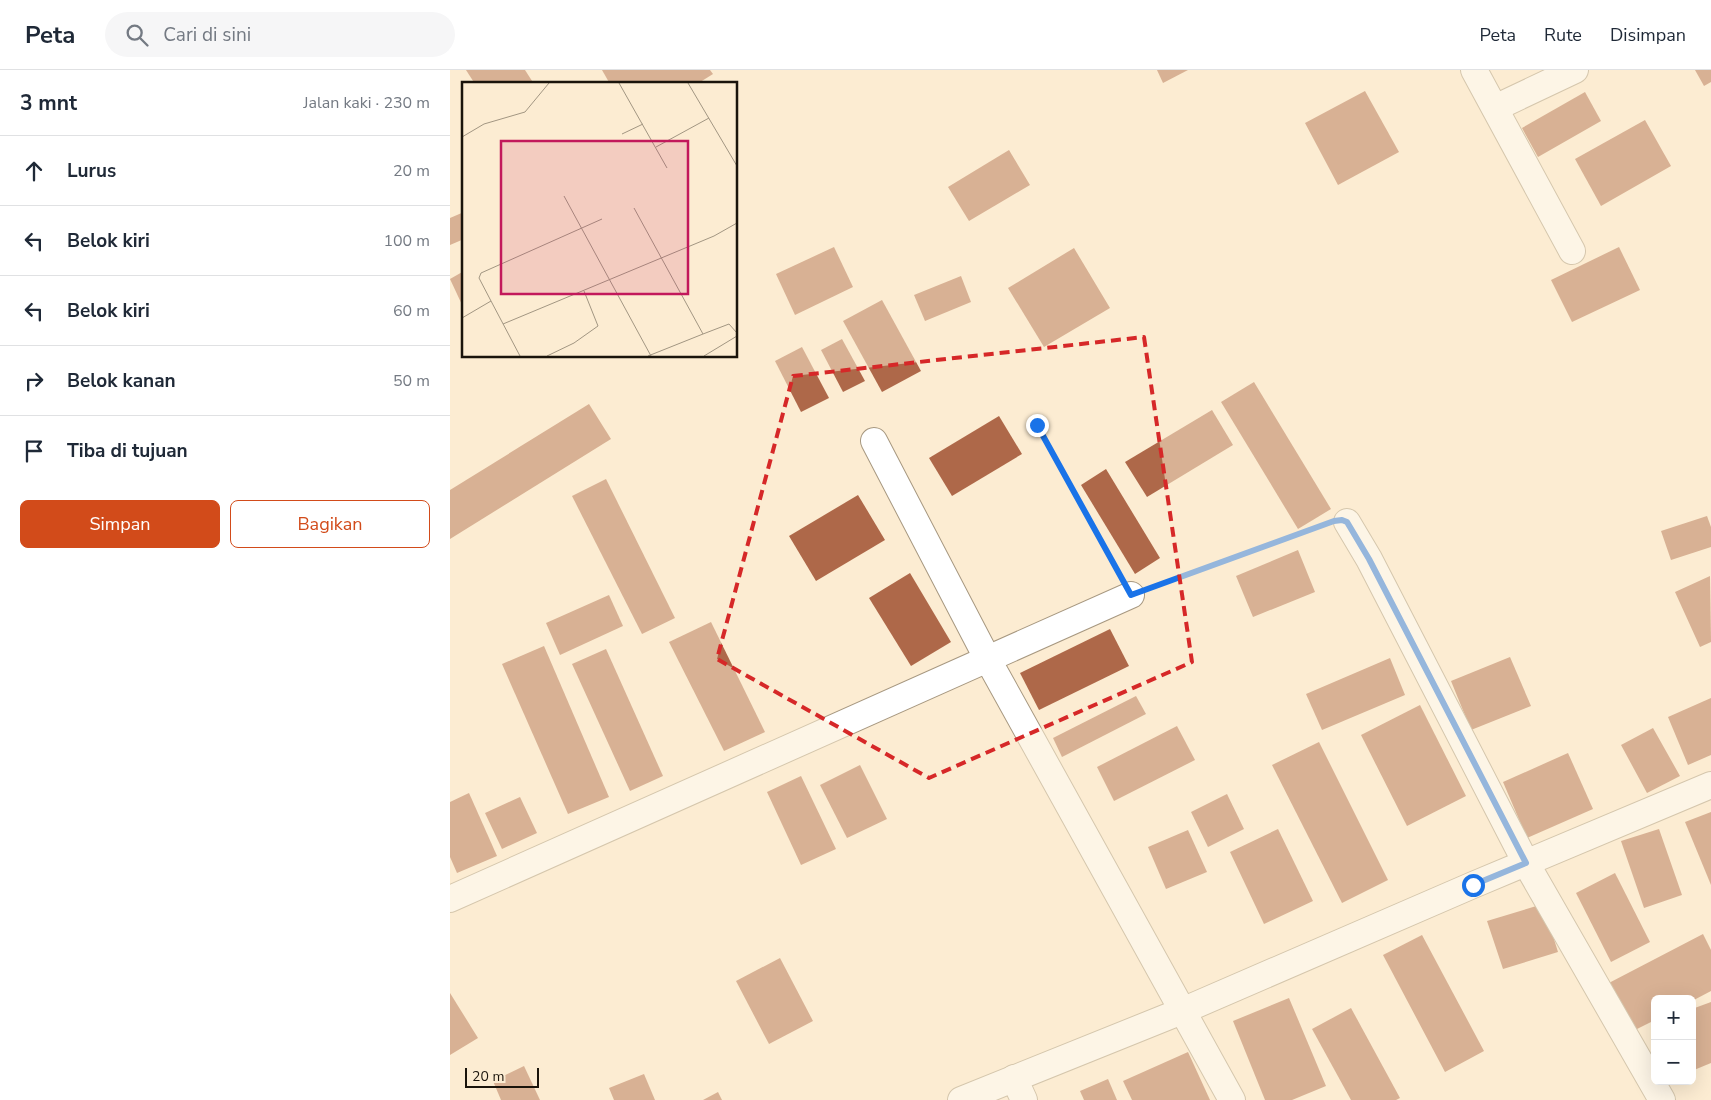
<!DOCTYPE html>
<html lang="id">
<head>
<meta charset="utf-8">
<style>
  body { margin:0; font-family:"Nunito Sans",sans-serif; background:#f6f6f7; color:#1f2937 }
  .controls { position:absolute; right:15px; bottom:15px; display:grid; overflow:hidden; border-radius:8px; box-shadow:0 5px 20px #0002 }
  .controls button { width:45px; height:45px; display:grid; place-items:center; padding:0; border:0; border-bottom:1px solid #e0e1e3; background:#fff; color:#1f2937; font:25px sans-serif }
  .scale { position:absolute; left:15px; bottom:12px; width:74px; box-sizing:border-box; padding-left:5px; border:2px solid #1a140b; border-top:0; font-size:14px; line-height:18px; white-space:nowrap; color:#1a140b; -webkit-text-stroke:4px #fcecd2; paint-order:stroke }
  .stop { position:absolute; width:15px; height:15px; margin:-11px; border:4px solid #1a73e8; border-radius:50%; background:#fff }
  .stop.end { background:#1a73e8; border-color:#fff; box-shadow:0 1px 5px #0008 }
  .list { margin:0; padding:0; list-style:none }
  h2 { display:flex; justify-content:space-between; align-items:center; height:65px; margin:0; padding:0 20px; font-size:21px }
  h2 small { font-size:16px; font-weight:400; color:#747a83 }
  .list li { display:grid; grid-template-columns:32px 1fr auto; gap:15px; align-items:center; box-sizing:border-box; height:70px; padding:0 20px; border-top:1px solid #e0e1e3 }
  .list b { display:block; font-size:19px; white-space:nowrap }
  .list em { font-size:16px; font-style:normal; color:#747a83 }
  .actions { display:flex; gap:10px; padding:15px 20px }
  .actions a { flex:1; padding:11px 0; border:1px solid #d24b1a; border-radius:8px; text-align:center; font-size:18px; color:#d24b1a }
  .actions .main { background:#d24b1a; color:#fff }
  .icon { flex:none; width:28px; height:28px; fill:none; stroke:currentColor; stroke-width:2; stroke-linecap:round; stroke-linejoin:round }
  .map { position:relative; flex:none; width:1261px; height:1030px; overflow:hidden }
  header { display:flex; align-items:center; gap:30px; box-sizing:border-box; height:70px; padding:0 25px; background:#fff; border-bottom:1px solid #e0e1e3 }
  header strong { font-size:24px }
  nav { display:flex; gap:28px; margin-inline-start:auto; font-size:18px }
  .search { width:350px; height:45px; background:#f6f6f7; display:flex; align-items:center; gap:12px; box-sizing:border-box; padding:0 18px; border-radius:28px; color:#747a83; font-size:19px }
  main { display:flex }
  aside { flex:1; background:#fff }
  .map>svg:first-child { display:block }
</style>
</head>
<body>
<header>
<strong>Peta</strong>
<div class="search"><svg class="icon" aria-label="search" viewBox="0 0 24 24"><circle cx="10" cy="10" r="6"/><path d="M15 15l6 6"/></svg>Cari di sini</div>
<nav><a>Peta</a><a>Rute</a><a>Disimpan</a></nav>
</header>
<main>
<aside>
<h2>3 mnt<small>Jalan kaki · 230 m</small></h2>
<ul class="list">
<li><svg class="icon" aria-label="ahead" viewBox="0 0 24 24"><path d="M12 20V5M6 11l6-6 6 6"/></svg><div><b>Lurus</b></div><em>20 m</em></li>
<li><svg class="icon" aria-label="left" viewBox="0 0 24 24"><path d="M17 20v-9H6M10 6l-5 5 5 5"/></svg><div><b>Belok kiri</b></div><em>100 m</em></li>
<li><svg class="icon" aria-label="left" viewBox="0 0 24 24"><path d="M17 20v-9H6M10 6l-5 5 5 5"/></svg><div><b>Belok kiri</b></div><em>60 m</em></li>
<li><svg class="icon" aria-label="right" viewBox="0 0 24 24"><path d="M7 20v-9h11M14 6l5 5-5 5"/></svg><div><b>Belok kanan</b></div><em>50 m</em></li>
<li><svg class="icon" aria-label="arrive" viewBox="0 0 24 24"><path d="M6 21V4h12l-3 4 3 4H6"/></svg><div><b>Tiba di tujuan</b></div></li>
</ul>
<div class="actions"><a class="main">Simpan</a><a>Bagikan</a></div>
</aside>
<div class="map">
<svg width="1261" height="1030" viewBox="0 0 1261 1030">
  <rect width="100%" height="100%" fill="#fcecd2"/>
  <g fill="#ae6849">
    <path d="M16 0H75L84 14H25Z"/>
    <path d="M152 0H260L263 4 247 14H160Z"/>
    <path d="M707 0H738L713 13Z"/>
    <path d="M1245 0H1261V12L1254 16Z"/>
    <path d="M915 21 949 82 888 115 855 53Z"/>
    <path d="M1135 22 1151 51 1088 87 1072 58Z"/>
    <path d="M1195 50 1221 96 1151 136 1125 89Z"/>
    <path d="M559 80 580 115 519 151 498 117Z"/>
    <path d="M14 142V169L0 175V148Z"/>
    <path d="M384 177 403 217 345 245 326 204Z"/>
    <path d="M1169 177 1190 220 1122 252 1101 210Z"/>
    <path d="M624 178 660 238 594 277 558 218Z"/>
    <path d="M14 201V239L0 209Z"/>
    <path d="M511 206 521 232 475 251 464 225Z"/>
    <path d="M432 230 471 301 432 322 393 251Z"/>
    <path d="M392 269 415 311 393 322 371 280Z"/>
    <path d="M352 277 379 328 351 342 325 291Z"/>
    <path d="M804 312 881 439 848 459 771 332Z"/>
    <path d="M139 334 161 369 0 469V420Z"/>
    <path d="M762 340 783 375 697 427 675 392Z"/>
    <path d="M549 346 572 384 502 426 479 388Z"/>
    <path d="M656 399 710 488 685 504 631 415Z"/>
    <path d="M156 409 225 548 192 564 122 426Z"/>
    <path d="M408 425 435 470 366 511 339 466Z"/>
    <path d="M1257 446 1261 457V477L1221 490 1211 461Z"/>
    <path d="M848 480 865 522 803 547 786 506Z"/>
    <path d="M460 503 501 572 461 596 419 528Z"/>
    <path d="M1260 506 1261 572 1250 577 1225 522Z"/>
    <path d="M159 525 173 556 110 585 96 553Z"/>
    <path d="M261 552 315 662 274 681 219 572Z"/>
    <path d="M660 559 679 596 589 640 570 603Z"/>
    <path d="M94 576 159 727 118 744 52 594Z"/>
    <path d="M156 579 213 706 180 721 122 594Z"/>
    <path d="M1060 587 1081 636 1021 660 1001 611Z"/>
    <path d="M940 588 955 625 872 660 856 624Z"/>
    <path d="M686 626 696 644 612 687 603 668Z"/>
    <path d="M1261 628V685L1238 695 1218 647Z"/>
    <path d="M970 635 1016 726 957 756 911 665Z"/>
    <path d="M727 656 745 690 664 731 647 697Z"/>
    <path d="M1203 658 1230 706 1197 723 1171 675Z"/>
    <path d="M869 672 938 810 892 833 822 695Z"/>
    <path d="M1118 683 1143 739 1077 768 1053 712Z"/>
    <path d="M410 695 437 749 397 768 370 715Z"/>
    <path d="M351 706 386 779 351 795 317 722Z"/>
    <path d="M19 723 47 786 7 803 0 787V732Z"/>
    <path d="M777 724 794 759 758 777 741 742Z"/>
    <path d="M70 727 87 763 52 779 35 743Z"/>
    <path d="M1261 742V815L1235 752Z"/>
    <path d="M828 759 863 831 814 854 780 782Z"/>
    <path d="M1209 759 1232 825 1194 838 1171 771Z"/>
    <path d="M738 760 757 802 716 819 698 777Z"/>
    <path d="M1165 803 1200 872 1161 892 1126 823Z"/>
    <path d="M1093 834 1108 882 1053 899 1037 851Z"/>
    <path d="M1253 864 1261 880V921L1242 931V929H1205V950L1179 963 1155 915Z"/>
    <path d="M972 865 1034 981 995 1002 933 885Z"/>
    <path d="M330 888 363 951 319 974 286 911Z"/>
    <path d="M0 923 28 968 0 985Z"/>
    <path d="M839 928 876 1016 842 1030H815L783 951Z"/>
    <path d="M1261 932V993L1244 1000 1242 994V939Z"/>
    <path d="M901 938 950 1028 946 1030H901L862 959Z"/>
    <path d="M738 982 760 1030H682L673 1011Z"/>
    <path d="M74 996 90 1030H51L43 1011Z"/>
    <path d="M194 1004 205 1030H164L159 1018Z"/>
    <path d="M658 1009 667 1030H634L630 1021Z"/>
    <path d="M268 1022 272 1030H253Z"/>
  </g>
  <g fill="none" stroke-linecap="round" stroke-linejoin="round">
    <g stroke="#a79880" stroke-width="28">
      <g id="street">
        <path d="M1024 0 1122 181"/>
        <path d="M1045 38 1125 0"/>
        <path d="M424 371 537 588 782 1030"/>
        <path d="M897 452 919 489 1076 793 1212 1030"/>
        <path d="M0 829 681 525"/>
        <path d="M564 1008 574 1030"/>
        <path d="M511 1030 732 941 1023 815 1261 715"/>
      </g>
    </g>
    <g stroke="#8a7f6e" stroke-width="3" stroke-dasharray="4 2.5" stroke-linecap="butt">
      <path d="M587 355 668 503"/>
      <path d="M705 516 873 455"/>
    </g>
    <use href="#street" stroke="#fff" stroke-width="26"/>
  </g>
  <g fill="none" stroke-linecap="round" stroke-linejoin="round">
    <path stroke="#1a73e8" stroke-width="6" d="M587 355 681 525 884 451 892 450 897 452 919 489 1076 793 1023 815"/>
  </g>
  <path d="M0 0H1261V1030H0ZM694 267 742 592 479 708 267 589 343 306Z" fill="#fcecd2" fill-opacity=".55" fill-rule="evenodd"/>
  <path fill="none" stroke="#d62828" stroke-width="4" stroke-dasharray="10 6" stroke-linejoin="round" d="M694 267 742 592 479 708 267 589 343 306Z"/>
  <g transform="translate(12 12)">
    <rect width="275" height="275" fill="#fcecd2"/>
    <path fill="none" stroke="#a29682" stroke-width="1" d="M157 1 205 86M226 1 275 84M160 52 181 42M0 55 22 42 63 30 87 1M194 65 247 36M102 114 189 274M172 126 241 252 186 274M29 219 58 274M0 236 29 219 17 196 19 191 140 137M41 242 252 154 275 141M241 252 267 242 275 251M85 274 112 261 136 244 122 209M242 274 275 254"/>
    <path fill="#c2185b" fill-opacity="0.15" stroke="#c2185b" stroke-width="2.5" d="M39 59H226V212H39Z"/>
    <rect width="275" height="275" fill="none" stroke="#1a140b" stroke-width="2.5"/>
  </g>
</svg>
<div class="controls">
<button>+</button>
<button>−</button>
</div>
<div class="scale">20 m</div>
<div class="stop" style="left:1023px;top:815px"></div>
<div class="stop end" style="left:587px;top:355px"></div>
</div>
</main>
</body>
</html>
